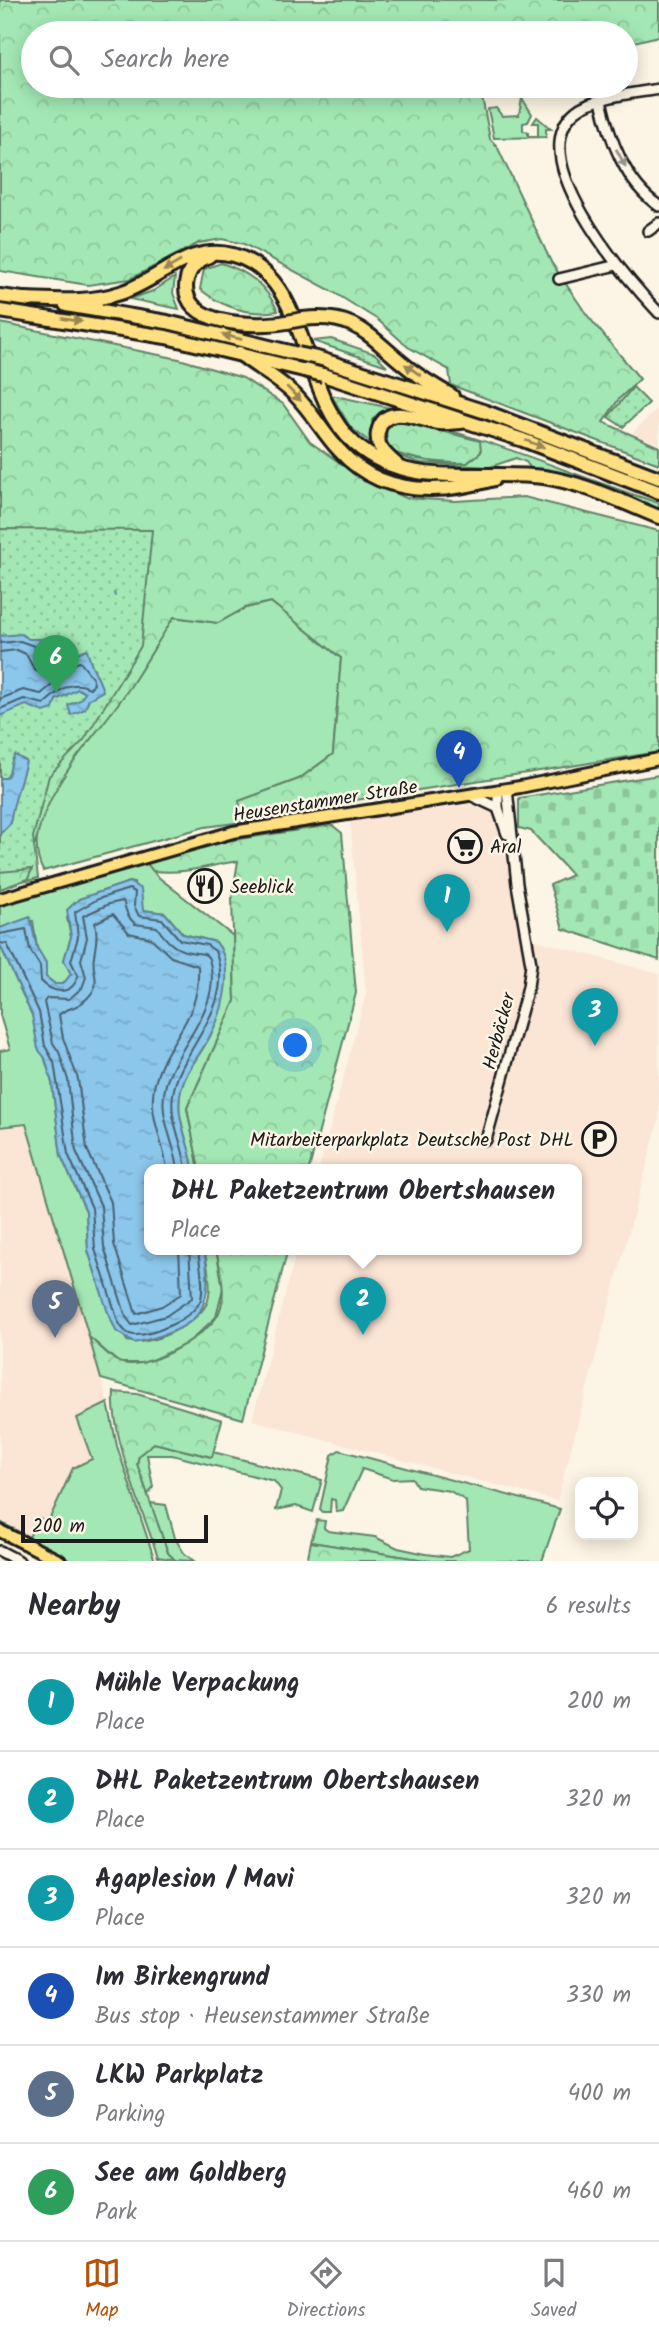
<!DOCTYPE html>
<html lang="en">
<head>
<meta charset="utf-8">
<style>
  body { margin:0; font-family:Kalam,sans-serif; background:#f2f2f3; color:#2b2b33 }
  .controls { position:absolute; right:21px; bottom:21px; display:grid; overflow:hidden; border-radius:14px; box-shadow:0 4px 18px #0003 }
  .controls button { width:63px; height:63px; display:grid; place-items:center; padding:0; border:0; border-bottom:2px solid #e1e1e2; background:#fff; color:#2b2b33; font:35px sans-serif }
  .scale { position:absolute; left:21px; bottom:18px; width:187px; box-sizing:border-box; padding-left:7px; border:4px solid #1c1c1c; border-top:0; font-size:19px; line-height:24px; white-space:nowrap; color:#1c1c1c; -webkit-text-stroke:5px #fcf5e5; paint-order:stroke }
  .you { position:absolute; left:296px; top:1046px; width:24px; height:24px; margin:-18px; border:5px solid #fff; border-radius:50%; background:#1a73e8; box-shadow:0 0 0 10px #1a73e833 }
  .badge { display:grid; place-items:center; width:46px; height:46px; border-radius:50%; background:#b45309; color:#fff; font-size:23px; font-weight:700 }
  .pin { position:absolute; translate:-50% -58px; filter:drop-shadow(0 2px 4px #0008) }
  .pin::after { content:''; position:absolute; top:37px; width:24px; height:21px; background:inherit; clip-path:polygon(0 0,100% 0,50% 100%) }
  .popup { position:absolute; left:144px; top:1164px; width:438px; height:91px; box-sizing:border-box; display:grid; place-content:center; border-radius:14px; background:#fff; filter:drop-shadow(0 2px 5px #0005); font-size:23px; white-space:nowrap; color:#7c7c81 }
  .popup b { font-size:26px; color:#2b2b33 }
  .popup::after { content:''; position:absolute; left:50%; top:100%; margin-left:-14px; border:14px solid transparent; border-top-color:#fff }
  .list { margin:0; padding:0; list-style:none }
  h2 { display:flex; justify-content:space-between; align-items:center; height:91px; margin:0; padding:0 28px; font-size:30px }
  h2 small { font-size:23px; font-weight:400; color:#7c7c81 }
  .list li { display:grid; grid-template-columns:46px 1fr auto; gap:21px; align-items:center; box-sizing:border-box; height:98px; padding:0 28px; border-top:2px solid #e1e1e2 }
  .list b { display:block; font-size:26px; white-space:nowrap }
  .list p { margin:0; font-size:23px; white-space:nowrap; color:#7c7c81 }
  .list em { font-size:23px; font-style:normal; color:#7c7c81 }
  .icon { flex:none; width:38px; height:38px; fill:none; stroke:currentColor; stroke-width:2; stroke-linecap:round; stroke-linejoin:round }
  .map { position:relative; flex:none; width:659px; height:1561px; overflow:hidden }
  .search { position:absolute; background:#fff; box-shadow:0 4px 18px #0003; left:21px; right:21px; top:21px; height:77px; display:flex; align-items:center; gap:18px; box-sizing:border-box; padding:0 24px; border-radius:38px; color:#7c7c81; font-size:26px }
  .sheet { height:679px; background:#fff }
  nav { display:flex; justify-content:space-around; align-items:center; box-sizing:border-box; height:98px; border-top:2px solid #e1e1e2; background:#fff; font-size:19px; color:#7c7c81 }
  nav a { display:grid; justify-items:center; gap:4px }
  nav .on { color:#b45309 }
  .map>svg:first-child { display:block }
</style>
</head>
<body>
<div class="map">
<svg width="659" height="1561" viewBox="0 0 659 1561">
  <defs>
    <pattern id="forest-crowns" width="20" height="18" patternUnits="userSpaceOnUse" patternTransform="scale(1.75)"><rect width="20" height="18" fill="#a3e8b4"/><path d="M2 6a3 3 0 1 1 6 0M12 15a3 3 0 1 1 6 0" fill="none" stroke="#8cc69a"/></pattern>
    <pattern id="cemetery-stones" width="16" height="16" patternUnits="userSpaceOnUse" patternTransform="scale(1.75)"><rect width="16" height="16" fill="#a3e8b4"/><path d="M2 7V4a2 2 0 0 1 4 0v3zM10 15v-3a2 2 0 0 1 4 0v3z" fill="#8cc69a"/></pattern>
    <pattern id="park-dots" width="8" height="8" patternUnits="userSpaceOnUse" patternTransform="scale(1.75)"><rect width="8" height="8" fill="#a3e8b4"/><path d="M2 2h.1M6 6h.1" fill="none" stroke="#8cc69a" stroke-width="1.8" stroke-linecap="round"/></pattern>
    <pattern id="water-ripples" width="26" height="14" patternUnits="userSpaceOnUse" patternTransform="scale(1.75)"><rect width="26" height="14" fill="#8bc6eb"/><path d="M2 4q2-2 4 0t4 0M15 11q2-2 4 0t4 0" fill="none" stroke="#77aac9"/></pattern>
  </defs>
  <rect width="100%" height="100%" fill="#fcf5e5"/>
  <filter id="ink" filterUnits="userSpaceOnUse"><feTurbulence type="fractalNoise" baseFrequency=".0143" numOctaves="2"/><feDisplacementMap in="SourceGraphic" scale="14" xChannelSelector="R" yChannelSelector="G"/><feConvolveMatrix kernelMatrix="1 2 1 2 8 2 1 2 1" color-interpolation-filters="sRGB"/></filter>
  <g filter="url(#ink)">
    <g fill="#fbe5d5">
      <path d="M659 407V444L632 433Z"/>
      <path d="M480 803 491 807 502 826 521 936 659 974V1119L557 1501 252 1420 297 1249H576V1169H319L366 993 350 821Z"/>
      <path d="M26 1124 108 1403 77 1418 92 1459 73 1468 47 1522 39 1518 30 1537 0 1522V1127Z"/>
    </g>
    <g fill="#a3e8b4" stroke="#608268" stroke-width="2" fill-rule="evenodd">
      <path d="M522 98 532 114 528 122 523 123V131L528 132V136H538V123H533L537 117 551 129H546V137L494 138 488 109 496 108 502 116 519 115Z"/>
      <path d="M396 418C490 436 569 475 659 503V513L587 479 532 470 526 462 516 458 490 467 420 463 387 452 381 441 388 423ZM403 421 479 441 481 452 467 463 432 462Z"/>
      <path d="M271 602 341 658 333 754 299 779 240 801 243 822 205 827 43 871C13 812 96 735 127 690 144 667 158 641 173 617L218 623 245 608Z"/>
      <path d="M146 862 157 876 233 936 235 1001 187 1108 199 1169H193C190 1142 174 1118 181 1090 186 1069 202 1053 211 1034 225 1006 231 969 216 942L183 934 165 913 143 910 134 883 129 882 79 899 67 918 71 937 64 960 71 974 63 984H55L46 977V963L37 948 33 921 0 928V906L48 889Z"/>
      <path d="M0 945 32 1015 52 1083 61 1156 86 1211 88 1250 101 1290 127 1341C150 1347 196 1325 207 1303 213 1289 207 1264 204 1249H216L223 1288 216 1317 187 1344 145 1363H119L89 1337 26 1124 0 1127V1051L10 1049 0 1015Z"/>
      <path d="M108 1403 117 1446 155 1561H70L0 1526V1522L29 1537 39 1518 48 1522 73 1468 92 1459 77 1418Z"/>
      <path d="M154 1443 211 1457 213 1452 322 1480 313 1512 296 1506 276 1510 281 1490 274 1481 172 1455H147L153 1487 148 1495 137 1464 139 1455Z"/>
      <path d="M339 1450 560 1509 542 1561H431L311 1542 317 1520 325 1521 324 1528 328 1531 375 1537 398 1548 426 1554 450 1557 469 1549 466 1501 450 1491 417 1486 412 1478 393 1479 362 1469 343 1511 336 1512 335 1500 331 1499 330 1512H323L320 1509 332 1455Z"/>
      <path d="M150 1503 166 1505 175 1538 184 1553 194 1561 175 1560 168 1553Z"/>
    </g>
    <g fill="url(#forest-crowns)" stroke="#608268" stroke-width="2">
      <path d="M0 0H659V36L626 44V33H33V86H480L490 139 497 146 551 262 587 315 640 379 619 399 603 422 659 447V464L451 385 449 370 408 347 378 320 330 290 244 244 222 239 199 243 130 279 88 285 0 271Z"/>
      <path d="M221 263C249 272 265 284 278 311 248 316 223 308 200 289L204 269Z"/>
      <path d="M175 277 173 293 179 309 130 299 153 291Z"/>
      <path d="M0 323 179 359 243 378 283 404 310 442 362 478 406 498 455 501 524 497 659 531V752L356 800 243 822 239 801 299 779 333 754 341 658 271 602 245 608 218 623 174 617C158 641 144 666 128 690 90 745 51 776 35 844L31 845 34 877 0 889Z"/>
      <path d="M331 339 375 354 387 366 313 341Z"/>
      <path d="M331 395 395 409 380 412 372 420 374 445 351 428Z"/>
      <path d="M403 421 480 441 481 452 467 463C440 463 414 461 388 450L386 430 391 424Z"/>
      <path d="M332 825 342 833 356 993 309 1169H199L187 1108 235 1001 232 898 238 861C205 866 190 874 153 871L146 862 226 841Z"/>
      <path d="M216 1249H288L243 1419 101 1379 89 1337C98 1344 107 1355 117 1361 141 1375 202 1338 216 1318 229 1298 220 1270 216 1249Z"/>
      <path d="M114 1392 137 1394 222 1420 212 1457 154 1443 139 1455 137 1464 168 1553 175 1560 158 1557C143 1511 111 1438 114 1392Z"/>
      <path d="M311 1542 431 1561H307Z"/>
    </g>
    <path fill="url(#cemetery-stones)" stroke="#608268" stroke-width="2" d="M659 775V960L563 929 550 885 572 875 531 831 519 828V798Z"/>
    <g fill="url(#park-dots)" stroke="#608268" stroke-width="2">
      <path d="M633 387 649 403 623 427 608 417Z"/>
      <path d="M0 529 152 530 141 646 84 740 49 776 33 837 38 878 27 881 32 869 0 872Z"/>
    </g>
    <g fill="url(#water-ripples)" stroke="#5f8298" stroke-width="2">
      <path d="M21 634 29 639H42L41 644 45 651 43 656C62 666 68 656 87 649 90 666 98 675 103 691L89 699 85 709 71 715 68 705 80 700 85 693 78 689 56 700 53 709 44 712 26 705 0 716V636Z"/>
      <path d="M15 755 26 761C23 775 9 814 11 823L0 834V778H6C12 771 9 762 15 755Z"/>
      <path d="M129 882 141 889 143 910 165 913 183 934 216 942C235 964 224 1010 211 1034 202 1053 186 1069 181 1090 174 1118 190 1142 193 1169H149V1249H204C216 1316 196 1328 134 1343L116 1331 107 1310 88 1250 86 1211 61 1156 52 1083 45 1058 38 1049 32 1015 0 945V928L30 917 37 948 46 963V977L55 984H63L71 974 64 960 71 937 67 910 79 899Z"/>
    </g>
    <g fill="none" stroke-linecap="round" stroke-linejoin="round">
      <g stroke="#48606f" stroke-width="2">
        <path d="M0 643 20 641 34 646 38 661C55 672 63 667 80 662L92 677 94 684 90 688C70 678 58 692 44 704L24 699 0 709"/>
        <path d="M0 652 17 650 26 654 34 669 58 680 41 694 23 690 0 699"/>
        <path d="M0 934 26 929 30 950 40 966 41 981C53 994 72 996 78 976L71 961 78 937 75 912 98 899 129 889 135 892 134 906 139 916 162 919 180 940 207 945 215 951C237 1005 184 1045 174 1089 167 1118 183 1141 186 1169"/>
        <path d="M0 943 7 944 39 1012 45 1046 54 1062 68 1154 92 1208 95 1249 118 1321C121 1327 126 1335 134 1335 153 1336 194 1318 201 1299 205 1284 199 1264 198 1249"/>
        <path d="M167 1169C163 1139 147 1115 155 1083 167 1037 201 1021 198 966L171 957 151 938 129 933 113 914 95 923C98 935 96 943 94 956 90 974 106 983 83 1002 76 1008 64 1009 59 1015L63 1038 78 1079 87 1149 111 1202 114 1244 136 1314 162 1306 181 1294 179 1249"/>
        <path d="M178 1169C174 1140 157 1115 166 1084 178 1044 224 1006 209 959 206 951 196 954 190 952 174 950 165 939 157 927L135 924 128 916 123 901 109 904 83 916 87 938 81 960 86 977 82 988 69 999 47 998 44 1002 53 1043 59 1052 68 1080 76 1151 101 1206 104 1247 126 1317 132 1325 166 1316 192 1298 189 1249"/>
      </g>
      <path stroke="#5f8298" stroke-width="2" d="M114 593 115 596"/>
      <g stroke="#1c1c1c" stroke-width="14">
        <g id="minor">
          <path d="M659 89C637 93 592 97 576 111 520 157 626 278 659 313"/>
          <path d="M601 101C610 139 625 183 659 206"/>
          <path d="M648 231 659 223"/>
          <path d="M559 279 617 265"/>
          <path d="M498 790V808L507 834"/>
          <path d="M470 795 498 808"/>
          <path d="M486 1140 528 987 531 964 517 884 507 789"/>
          <path d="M0 1551 19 1561"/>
        </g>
      </g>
      <g stroke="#1c1c1c" stroke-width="16">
        <g id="major">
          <path d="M0 899 233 832 520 787 659 759"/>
          <path d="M0 1531 60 1561"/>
        </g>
      </g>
      <g stroke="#1c1c1c" stroke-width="18">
        <g id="highway">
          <path d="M209 256C199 260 190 267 187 279 176 327 258 327 287 322"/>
          <path d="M0 296 30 300"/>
          <path d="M25 299C57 300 90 303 120 293 159 281 188 243 233 255 311 276 298 394 355 444 408 490 480 469 544 477 584 483 622 502 659 517"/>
          <path d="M66 305 167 322 298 354"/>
          <path d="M0 311 166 337 304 370"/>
          <path d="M303 319C359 312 371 340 411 370 423 379 438 388 452 396"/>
          <path d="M239 353C257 368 278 378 295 395 312 412 323 433 339 450 380 496 439 495 494 479"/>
          <path d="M317 358 486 412 659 478"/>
          <path d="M323 375 523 440 659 492"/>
          <path d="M396 464C387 456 375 446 378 432 385 401 420 421 440 423 447 424 455 422 462 422"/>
        </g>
      </g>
      <use href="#minor" stroke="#fcf5e5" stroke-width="9"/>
      <use href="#major" stroke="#ffdf80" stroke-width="10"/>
      <use href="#highway" stroke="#ffdf80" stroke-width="12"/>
      <g stroke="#1c1c1c" stroke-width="18" stroke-linecap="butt">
        <g id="highway-bridge">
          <path d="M287 322 303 319"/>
          <path d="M298 354 317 358"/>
          <path d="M304 370 323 375"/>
        </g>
      </g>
      <use href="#highway-bridge" stroke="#ffdf80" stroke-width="12"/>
    </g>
    <defs><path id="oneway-solid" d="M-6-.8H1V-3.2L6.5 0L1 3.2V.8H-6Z" transform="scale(1.75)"/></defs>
    <use fill="#97938b" href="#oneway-solid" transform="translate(621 158) rotate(62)"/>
    <g fill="#998753">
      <use href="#oneway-solid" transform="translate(172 266) rotate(150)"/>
      <use href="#oneway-solid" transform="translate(72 320) rotate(9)"/>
      <use href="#oneway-solid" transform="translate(232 337) rotate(-166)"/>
      <use href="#oneway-solid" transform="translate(413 370) rotate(-145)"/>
      <use href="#oneway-solid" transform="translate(294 394) rotate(45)"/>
      <use href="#oneway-solid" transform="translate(535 444) rotate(21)"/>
    </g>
  </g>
  <defs>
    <g id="supermarket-ring" transform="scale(1.75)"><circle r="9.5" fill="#fcf5e5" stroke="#1c1c1c" stroke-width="1.5"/><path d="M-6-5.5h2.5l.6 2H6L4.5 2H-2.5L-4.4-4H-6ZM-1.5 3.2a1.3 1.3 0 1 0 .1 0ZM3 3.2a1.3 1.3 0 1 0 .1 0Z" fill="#1c1c1c"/></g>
    <g id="restaurant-ring" transform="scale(1.75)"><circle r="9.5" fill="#fcf5e5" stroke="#1c1c1c" stroke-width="1.5"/><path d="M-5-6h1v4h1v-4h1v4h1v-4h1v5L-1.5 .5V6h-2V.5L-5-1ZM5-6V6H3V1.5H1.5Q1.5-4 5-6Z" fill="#1c1c1c"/></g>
    <g id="parking-ring" transform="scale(1.75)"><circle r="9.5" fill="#fcf5e5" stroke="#1c1c1c" stroke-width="1.5"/><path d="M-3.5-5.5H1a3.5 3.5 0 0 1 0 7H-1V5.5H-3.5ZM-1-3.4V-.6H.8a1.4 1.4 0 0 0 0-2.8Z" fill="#1c1c1c"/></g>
  </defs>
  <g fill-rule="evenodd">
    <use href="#supermarket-ring" x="465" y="846"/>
    <use href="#restaurant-ring" x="205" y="886"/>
    <use href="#parking-ring" x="599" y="1139"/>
  </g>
  <g text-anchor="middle" stroke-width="5" stroke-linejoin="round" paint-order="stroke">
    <g font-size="19" fill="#1c1c1c" stroke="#fcf5e5">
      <text transform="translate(325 800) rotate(-9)" y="7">Heusenstammer Straße</text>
      <text transform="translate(498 1031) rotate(-75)" y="7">Herbäcker</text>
    </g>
    <g font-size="19" fill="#1c1c1c" stroke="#fcf5e5" text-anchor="start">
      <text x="490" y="853">Aral</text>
      <text x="230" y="893">Seeblick</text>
      <text x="574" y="1146" text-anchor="end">Mitarbeiterparkplatz Deutsche Post DHL</text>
    </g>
  </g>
</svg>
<div class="controls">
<button><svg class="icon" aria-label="locate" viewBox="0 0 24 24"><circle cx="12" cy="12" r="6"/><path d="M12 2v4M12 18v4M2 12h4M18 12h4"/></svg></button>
</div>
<div class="scale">200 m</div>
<div class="you"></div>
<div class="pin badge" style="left:447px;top:932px;background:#0f9aa8">1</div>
<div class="pin badge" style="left:363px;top:1335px;background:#0f9aa8">2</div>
<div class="popup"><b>DHL Paketzentrum Obertshausen</b>Place</div>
<div class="pin badge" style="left:595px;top:1046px;background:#0f9aa8">3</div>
<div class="pin badge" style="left:459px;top:788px;background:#1a4fb4">4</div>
<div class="pin badge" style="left:55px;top:1338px;background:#5c6f8a">5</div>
<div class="pin badge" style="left:56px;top:693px;background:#2e9e5b">6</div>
<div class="search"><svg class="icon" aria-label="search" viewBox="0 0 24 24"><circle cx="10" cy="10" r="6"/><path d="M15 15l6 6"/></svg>Search here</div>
</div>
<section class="sheet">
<h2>Nearby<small>6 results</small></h2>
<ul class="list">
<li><span class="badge" style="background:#0f9aa8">1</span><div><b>Mühle Verpackung</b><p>Place</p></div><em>200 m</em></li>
<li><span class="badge" style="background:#0f9aa8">2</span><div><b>DHL Paketzentrum Obertshausen</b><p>Place</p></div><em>320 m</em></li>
<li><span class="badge" style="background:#0f9aa8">3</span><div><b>Agaplesion / Mavi</b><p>Place</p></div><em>320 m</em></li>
<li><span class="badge" style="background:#1a4fb4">4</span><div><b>Im Birkengrund</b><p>Bus stop · Heusenstammer Straße</p></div><em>330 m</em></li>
<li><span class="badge" style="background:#5c6f8a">5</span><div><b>LKW Parkplatz</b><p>Parking</p></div><em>400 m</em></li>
<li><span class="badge" style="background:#2e9e5b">6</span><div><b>See am Goldberg</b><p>Park</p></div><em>460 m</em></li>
</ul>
</section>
<nav>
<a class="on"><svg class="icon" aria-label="map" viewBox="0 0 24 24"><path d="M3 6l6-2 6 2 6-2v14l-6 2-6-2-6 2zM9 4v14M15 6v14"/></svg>Map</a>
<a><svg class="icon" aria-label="directions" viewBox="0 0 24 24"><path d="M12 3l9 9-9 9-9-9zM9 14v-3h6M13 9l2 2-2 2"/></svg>Directions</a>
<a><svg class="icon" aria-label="saved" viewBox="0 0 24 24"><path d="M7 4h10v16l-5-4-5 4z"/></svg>Saved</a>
</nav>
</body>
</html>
